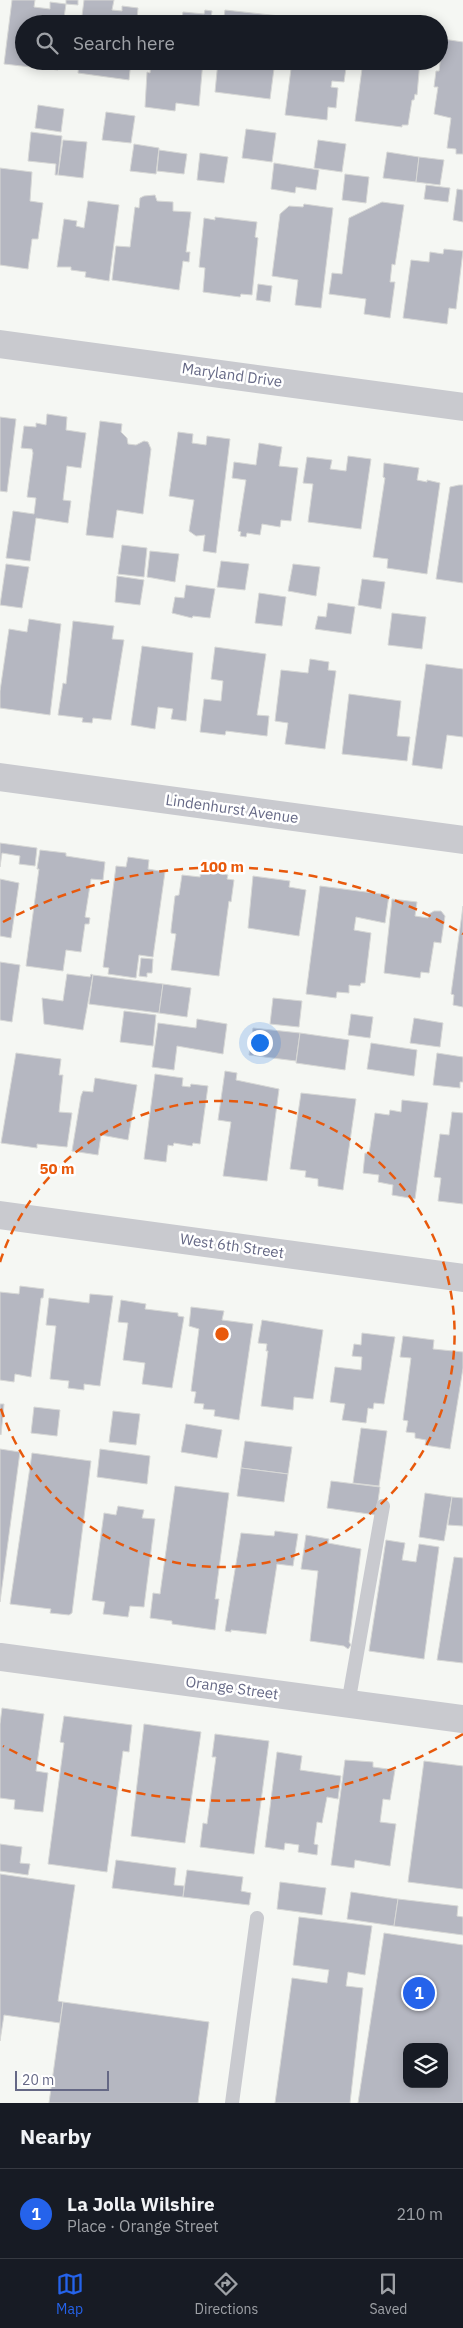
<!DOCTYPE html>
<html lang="en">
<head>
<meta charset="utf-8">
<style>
  body { margin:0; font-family:"IBM Plex Sans",sans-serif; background:#20242c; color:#f1f3f6 }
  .controls { position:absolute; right:15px; bottom:15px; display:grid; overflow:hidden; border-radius:10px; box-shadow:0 2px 12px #0003 }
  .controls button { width:45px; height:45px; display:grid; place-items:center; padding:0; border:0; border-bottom:1px solid #363941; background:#171b24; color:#f1f3f6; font:25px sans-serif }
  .scale { position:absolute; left:15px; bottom:12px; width:94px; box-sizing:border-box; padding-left:5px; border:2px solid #656885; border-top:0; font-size:14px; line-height:18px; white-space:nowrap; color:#656885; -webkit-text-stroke:4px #fff; paint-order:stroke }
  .you { position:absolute; left:259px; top:1042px; width:18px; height:18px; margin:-12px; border:4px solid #fff; border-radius:50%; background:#1a73e8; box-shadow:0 0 0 8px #1a73e833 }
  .badge { display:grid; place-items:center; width:32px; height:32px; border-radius:50%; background:#2563eb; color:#fff; font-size:16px; font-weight:700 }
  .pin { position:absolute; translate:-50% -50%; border:2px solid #fff; box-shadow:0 1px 5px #0006 }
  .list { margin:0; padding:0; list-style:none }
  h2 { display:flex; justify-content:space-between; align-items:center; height:65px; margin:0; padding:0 20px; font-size:21px }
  h2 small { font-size:16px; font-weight:400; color:#9ea1a6 }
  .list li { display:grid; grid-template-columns:32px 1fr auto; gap:15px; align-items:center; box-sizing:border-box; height:90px; padding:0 20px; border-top:1px solid #363941 }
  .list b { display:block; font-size:19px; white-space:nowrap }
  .list p { margin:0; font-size:16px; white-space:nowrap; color:#9ea1a6 }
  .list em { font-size:16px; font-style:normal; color:#9ea1a6 }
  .icon { flex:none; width:28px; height:28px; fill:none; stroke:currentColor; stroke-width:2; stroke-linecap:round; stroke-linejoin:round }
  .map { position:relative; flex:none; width:463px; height:2103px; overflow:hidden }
  .search { position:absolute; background:#171b24; box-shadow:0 2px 12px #0003; left:15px; right:15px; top:15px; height:55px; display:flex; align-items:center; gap:12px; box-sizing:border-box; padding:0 18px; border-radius:28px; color:#9ea1a6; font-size:19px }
  .sheet { height:155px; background:#171b24 }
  nav { display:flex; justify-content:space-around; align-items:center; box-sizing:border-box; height:70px; border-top:1px solid #363941; background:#171b24; font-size:14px; color:#9ea1a6 }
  nav a { display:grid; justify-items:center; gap:2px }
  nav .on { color:#2563eb }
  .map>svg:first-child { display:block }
</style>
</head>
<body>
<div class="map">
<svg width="463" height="2103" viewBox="0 0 463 2103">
  <rect width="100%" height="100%" fill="#f5f7f3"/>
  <g fill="#b5b7c1" stroke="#d7d8d6" fill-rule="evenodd">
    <path d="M12 0H35L34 7 50 9V2L66 4 63 24H24V61H59L58 70 4 64Z"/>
    <path d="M66 0H78V5L66 4Z"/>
    <path d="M84 0H114L112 10 122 11V6L138 8 137 19 149 20 148 24H81Z"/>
    <path d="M205 10 212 11 210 24H156L157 20 181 23 183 12 204 14Z"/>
    <path d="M225 10 280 16V24H223Z"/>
    <path d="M294 19 330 23V24H294Z"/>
    <path d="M443 39 463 42V154H456V149L447 148 451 118 434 114 438 87H434L436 71H439Z"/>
    <path d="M79 61H131L129 80 78 73Z"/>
    <path d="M153 61H203L199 106 176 103 175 111 145 107 147 72 150 73 151 64H153Z"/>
    <path d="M218 61H275L270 99 215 92Z"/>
    <path d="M292 61H347L344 82 332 81 331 87 338 88 336 108 328 107 327 120 285 115Z"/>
    <path d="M363 61H420L417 95 415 94 414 100H412L408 125H402V127L355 121Z"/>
    <path d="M38 105 64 109 61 132 35 128Z"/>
    <path d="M106 112 135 116 131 143 102 140Z"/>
    <path d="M246 129 276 133 272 162 242 158Z"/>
    <path d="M31 132 62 136 58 175H55L56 164 28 161Z"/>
    <path d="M63 140 87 142 83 178 58 175Z"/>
    <path d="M318 140 346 144 342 172 314 168Z"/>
    <path d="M134 144 159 148 156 174 130 171Z"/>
    <path d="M159 150 187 154 184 174 157 171Z"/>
    <path d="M387 152 419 157 416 182 383 178Z"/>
    <path d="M200 153 228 157 224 183 197 180Z"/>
    <path d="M419 157 444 160 440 185 416 182Z"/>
    <path d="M274 163 319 170 316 190 296 187 295 193 271 189Z"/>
    <path d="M0 168 32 172 30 201 43 203 38 239H32L28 269 0 265Z"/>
    <path d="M345 174 369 177 366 203 342 200Z"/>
    <path d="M426 185 450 188 448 202 424 199Z"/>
    <path d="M457 189 463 190V222L453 220Z"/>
    <path d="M155 195 157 201 173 202V211L191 212 186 252H190L189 262 183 261 179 290 112 280 116 246 130 247 135 207 139 208 140 198 144 196Z"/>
    <path d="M88 201 119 205 109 281 85 277 86 272 71 270V267H57L64 219 77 221 76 226 84 228Z"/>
    <path d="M382 202 404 205 395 265 392 264 390 282H395L390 318 364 314 366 299 329 294 332 273 342 274 349 218Z"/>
    <path d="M304 204 333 208 321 308 295 305 298 280 272 276 280 214 289 206 303 207Z"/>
    <path d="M215 217 257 222 255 237 258 238 252 295 241 294 240 297 203 292 205 268 199 267 204 218 215 220Z"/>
    <path d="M444 249 463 251 456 309 449 308 447 324 403 318 411 260 429 262 430 252 443 254Z"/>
    <path d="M258 284 272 286 270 302 256 300Z"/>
    <path d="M47 414 67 417 66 430 86 433 81 468 67 466 63 500 71 501 68 523 36 518 30 561 6 558 13 511 34 514 36 498 27 497 33 453 32 449 21 448 24 426 36 427V423L46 425Z"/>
    <path d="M0 417 16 419 7 492 0 491Z"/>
    <path d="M100 421 122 424 121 432 127 438 128 444 136 445 144 441 148 442 151 449 143 514 117 510 113 538 86 535Z"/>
    <path d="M178 432 193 434 192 443 206 445 207 436 230 439 216 553 203 551 205 535 196 536 189 531 194 500 169 496Z"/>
    <path d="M259 443 282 447 279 466 298 468 291 521 281 520 280 527 262 524 260 535 247 533 246 537 240 536 241 532 238 531 246 480 232 478 234 462 256 465Z"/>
    <path d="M348 456 371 459 361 529 308 522 313 484 303 483 307 457 332 460 330 469 346 471Z"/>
    <path d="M384 463 419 468 417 480 427 482V480L440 483 427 574 387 568 388 559 373 557 385 478 383 477Z"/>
    <path d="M459 485H463V583L436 579 450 487Z"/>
    <path d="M122 545 147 548 144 577 118 574Z"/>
    <path d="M150 551 179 554 175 582 147 577Z"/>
    <path d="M221 561 249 564 245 590 217 587Z"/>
    <path d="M6 564 29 567 22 608 0 605Z"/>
    <path d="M293 564 320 567 316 596 288 591Z"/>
    <path d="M117 576 144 580 140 605 115 602Z"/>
    <path d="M362 579 385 582 381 609 358 605Z"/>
    <path d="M186 585 215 589 210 618 193 616 192 618 172 613 175 597 184 598Z"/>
    <path d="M259 593 286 597 282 626 255 623Z"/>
    <path d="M328 603 355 607 351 634 315 629 318 616 326 617Z"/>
    <path d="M392 613 426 617 422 649 388 645Z"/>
    <path d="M29 619 61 624 50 715 0 708V691L9 629 27 632Z"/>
    <path d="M73 621 114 626 112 639 124 640 111 720 93 718 92 723 82 722 83 718 58 715 63 683 66 684Z"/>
    <path d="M142 646 193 653 186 721 171 719 173 709 158 707 155 729 131 725Z"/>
    <path d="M215 647 266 654 257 715 269 716 267 736 226 731 225 735 200 732 204 699 221 701 223 681 211 679Z"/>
    <path d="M310 659 329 662 328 670 336 671 325 749 285 744 288 723 275 721 281 670 308 673Z"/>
    <path d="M426 664 463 669V737L447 735 442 769 412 765Z"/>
    <path d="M349 694 401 701 397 736 410 737 407 761 342 754Z"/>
    <path d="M0 843 37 848 35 866 19 864 20 856 2 853 0 867Z"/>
    <path d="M40 850 66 853V856L105 862 103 880 91 879 85 917 90 918 89 924H85L81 952 66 950 63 971 26 966 39 869H37Z"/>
    <path d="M128 857 149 860 148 869 165 872 153 957 139 955 136 978 108 974 109 968 103 967 116 866 126 867Z"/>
    <path d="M201 869 228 875 227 879 234 880 231 902 229 901 219 976 171 970 176 934 171 933V930L175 896 179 895 182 875 200 877Z"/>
    <path d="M253 876 290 881 289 887 306 890 299 936 248 928Z"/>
    <path d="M0 879 19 883 11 938 0 936Z"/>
    <path d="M320 886 389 895 385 923 356 917 354 930 371 933 365 983H361L360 986 349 985V993L337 992 336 998 306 994Z"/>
    <path d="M392 899 417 902 415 916 428 918 429 914 434 911H441L445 916 441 943 434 942 429 973 421 972 420 978 384 973Z"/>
    <path d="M463 906V1007L453 1005 454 995 451 994Z"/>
    <path d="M141 958 153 959 152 973H147V977L139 976Z"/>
    <path d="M0 962 20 965 12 1022 0 1020Z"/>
    <path d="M67 974 90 977 91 974 93 975 83 1030 44 1024 42 998 63 1001Z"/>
    <path d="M93 975 163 984 159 1013 89 1004Z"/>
    <path d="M163 984 191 988 187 1017 159 1013Z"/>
    <path d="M273 998 302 1001 299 1027 270 1024Z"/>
    <path d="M124 1011 156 1015 153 1046 120 1042Z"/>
    <path d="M351 1014 373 1017 370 1038 348 1035Z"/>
    <path d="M414 1018 443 1023 440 1047 410 1043Z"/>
    <path d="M197 1019 227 1024 223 1054 177 1046 174 1070 152 1067 158 1023 196 1028Z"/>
    <path d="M253 1028 300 1033 296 1061 249 1055Z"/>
    <path d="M300 1033 349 1040 345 1070 296 1063Z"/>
    <path d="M371 1043 417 1050 414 1076 367 1069Z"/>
    <path d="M16 1053 61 1059 59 1075H63L59 1112 72 1113 67 1147 37 1144V1148L1 1143Z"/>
    <path d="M437 1053 463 1057V1082H460V1088L433 1085Z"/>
    <path d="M225 1071 237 1073 236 1080 279 1089 267 1181 223 1176 231 1122 218 1120Z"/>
    <path d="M155 1074 183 1078 182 1086 190 1087 191 1084 208 1086 200 1144 193 1143 192 1146 174 1143 173 1146 168 1145 166 1162 144 1159Z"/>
    <path d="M95 1078 137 1085 128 1140 101 1135 98 1155 72 1151 81 1096 83 1091 93 1092Z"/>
    <path d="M301 1093 356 1099 343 1190 318 1186V1179L305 1177 306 1171 290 1169Z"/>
    <path d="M402 1100 428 1103 415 1199 392 1195 393 1185 378 1182 379 1175 363 1173 365 1153 369 1154 375 1113 389 1115 390 1110 401 1112Z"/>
    <path d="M452 1112 463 1113V1204L438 1201 441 1178 434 1177 440 1134 449 1135Z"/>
    <path d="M20 1286 44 1289 43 1298H41L31 1377 15 1374 14 1382 0 1380V1292L19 1294Z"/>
    <path d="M90 1294 113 1296 100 1386 84 1384V1390L68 1388 69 1381 50 1379 56 1326 46 1325 49 1298 89 1303Z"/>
    <path d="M121 1300 146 1304 145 1309 178 1313V1316L184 1317 172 1388 142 1384 145 1363 123 1360 128 1323 118 1322Z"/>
    <path d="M191 1307 224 1311 222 1320 253 1324 239 1420 214 1416 215 1410 203 1409 204 1404 194 1403 196 1392 191 1391 199 1329 189 1326Z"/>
    <path d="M262 1320 323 1330 313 1399 294 1397 293 1410 261 1406 268 1351H266L267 1344 258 1343Z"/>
    <path d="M362 1333 395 1337 384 1404 374 1403 373 1409 368 1408 366 1423 342 1420 345 1404 330 1402 335 1367 361 1370 362 1357 352 1356 354 1344 361 1345Z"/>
    <path d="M403 1336 434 1340 433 1349 463 1352V1368L450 1449 425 1445 426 1440 415 1438V1433L406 1432 408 1421 403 1420 411 1358 400 1357Z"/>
    <path d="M0 1404H4L1 1435 0 1434Z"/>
    <path d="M34 1407 60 1410 57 1436 31 1433Z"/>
    <path d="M113 1411 140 1414 136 1445 109 1442Z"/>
    <path d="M186 1424 222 1430 217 1458 181 1452Z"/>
    <path d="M361 1428 387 1431 379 1486 353 1483Z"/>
    <path d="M245 1441 292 1447 288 1474 241 1468Z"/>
    <path d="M0 1449 20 1452 0 1602Z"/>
    <path d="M100 1449 150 1456 147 1484 97 1477Z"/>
    <path d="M32 1453 91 1461 72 1613 69 1615 50 1613 51 1609 10 1604Z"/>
    <path d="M241 1468 288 1474 284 1502 237 1496Z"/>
    <path d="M331 1481 380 1487 376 1515 327 1508Z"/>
    <path d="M175 1486 229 1493 215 1599H219L215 1630 172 1624V1621L150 1618 153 1593 160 1594Z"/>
    <path d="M425 1493 452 1497 444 1541 419 1537Z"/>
    <path d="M452 1497 463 1498V1526L448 1525Z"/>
    <path d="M118 1506 144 1510 142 1518 155 1519 144 1607 130 1606 128 1617 103 1614 105 1602 92 1600 104 1513 116 1515Z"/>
    <path d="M275 1531 298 1534 293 1566 277 1564 266 1634 231 1630V1632L225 1631 241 1533 274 1536Z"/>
    <path d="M306 1535 329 1539 328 1543 361 1549 349 1642 351 1645 348 1649 344 1646 310 1641 318 1571 301 1569Z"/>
    <path d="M386 1540 405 1543 402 1560 416 1562 419 1544 439 1547 424 1659 369 1651Z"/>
    <path d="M454 1557 463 1558V1663L437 1660Z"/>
    <path d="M2 1708 44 1714 36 1771 48 1773 43 1812 14 1809 15 1800 0 1798V1724Z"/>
    <path d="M64 1716 132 1725 129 1752 123 1751 107 1872 48 1864 64 1743 60 1742Z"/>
    <path d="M144 1724 201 1732 185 1843 131 1836Z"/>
    <path d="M215 1734 269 1741 254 1854 200 1847 203 1823 207 1824 216 1757H212Z"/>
    <path d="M277 1752 302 1756 300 1770 341 1776 338 1799 327 1797 322 1823 317 1822 314 1844 318 1845 317 1855 298 1852 299 1845 285 1843 284 1850 265 1847Z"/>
    <path d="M345 1760 373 1762V1767L395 1770 390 1800 383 1799 380 1822 396 1824 390 1866 355 1860 354 1868 331 1865Z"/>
    <path d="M424 1761 463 1766V1889L408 1882Z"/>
    <path d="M0 1844 22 1847 20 1863 30 1864 28 1875 0 1871Z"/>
    <path d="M116 1860 176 1868 174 1885 184 1886 183 1897 112 1888Z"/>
    <path d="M187 1870 243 1877 241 1891 251 1893 249 1905 183 1897Z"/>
    <path d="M0 1874 75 1885 58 2001 63 2002 60 2023 4 2015 0 2041Z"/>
    <path d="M280 1882 326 1888 322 1915 277 1909Z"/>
    <path d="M351 1892 398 1899 394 1926 347 1919Z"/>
    <path d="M398 1899 458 1906 457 1916 463 1917V1935L394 1926Z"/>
    <path d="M299 1917 372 1926 365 1975 348 1972 346 1986 363 1988 350 2103H275L292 1978 327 1983 329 1970 293 1965Z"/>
    <path d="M384 1933 463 1945V2103H358ZM407 2047H444V2084H407Z"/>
    <path d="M63 2002 209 2022 198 2103H49Z"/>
  </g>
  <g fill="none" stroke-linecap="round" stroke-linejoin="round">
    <g stroke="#c9cacf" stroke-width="14">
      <path d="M348 1704 383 1506"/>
      <path d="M232 2103 257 1918"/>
    </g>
    <g stroke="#c9cacf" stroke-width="28">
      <path d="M0 344 463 407"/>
      <path d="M0 777 463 840"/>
      <path d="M0 1657 463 1719"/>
    </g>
    <path stroke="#c9cacf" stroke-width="28" d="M0 1215 463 1278"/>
  </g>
  <g fill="none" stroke="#e8590c" stroke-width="2.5" stroke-dasharray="9 6">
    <path d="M0 1262A233 233 0 1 1 0 1406"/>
    <path d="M463 1734A467 467 0 0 1 3 1746M3 922A467 467 0 0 1 463 934"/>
  </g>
  <g text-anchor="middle" stroke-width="5" stroke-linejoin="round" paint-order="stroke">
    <g font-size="15" fill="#656885" stroke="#fff">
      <text transform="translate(232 375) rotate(8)" y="5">Maryland Drive</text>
      <text transform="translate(232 809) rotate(8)" y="5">Lindenhurst Avenue</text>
      <text transform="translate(232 1246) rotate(8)" y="5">West 6th Street</text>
      <text transform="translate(232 1688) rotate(8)" y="5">Orange Street</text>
    </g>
  </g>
  <circle cx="222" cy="1334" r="8" fill="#e8590c" stroke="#fff" stroke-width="2.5"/>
  <g font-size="15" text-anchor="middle" font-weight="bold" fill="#e8590c" stroke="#fff" stroke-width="5" stroke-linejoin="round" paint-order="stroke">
    <text x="222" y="872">100 m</text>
    <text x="57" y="1174">50 m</text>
  </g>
</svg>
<div class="controls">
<button><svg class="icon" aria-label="layers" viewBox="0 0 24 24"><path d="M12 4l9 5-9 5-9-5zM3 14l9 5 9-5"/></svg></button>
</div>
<div class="scale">20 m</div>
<div class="you"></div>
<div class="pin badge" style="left:419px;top:1993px">1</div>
<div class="search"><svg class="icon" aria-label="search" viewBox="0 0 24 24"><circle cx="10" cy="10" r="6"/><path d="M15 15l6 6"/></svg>Search here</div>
</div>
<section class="sheet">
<h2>Nearby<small></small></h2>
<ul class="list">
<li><span class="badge">1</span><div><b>La Jolla Wilshire</b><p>Place · Orange Street</p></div><em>210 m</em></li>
</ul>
</section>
<nav>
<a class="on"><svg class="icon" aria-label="map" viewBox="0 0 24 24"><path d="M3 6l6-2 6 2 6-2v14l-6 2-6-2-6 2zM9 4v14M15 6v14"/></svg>Map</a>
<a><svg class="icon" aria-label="directions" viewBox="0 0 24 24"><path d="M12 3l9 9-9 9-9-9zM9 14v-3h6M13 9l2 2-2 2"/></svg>Directions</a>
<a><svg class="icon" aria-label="saved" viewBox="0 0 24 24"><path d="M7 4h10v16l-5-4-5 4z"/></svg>Saved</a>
</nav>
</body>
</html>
